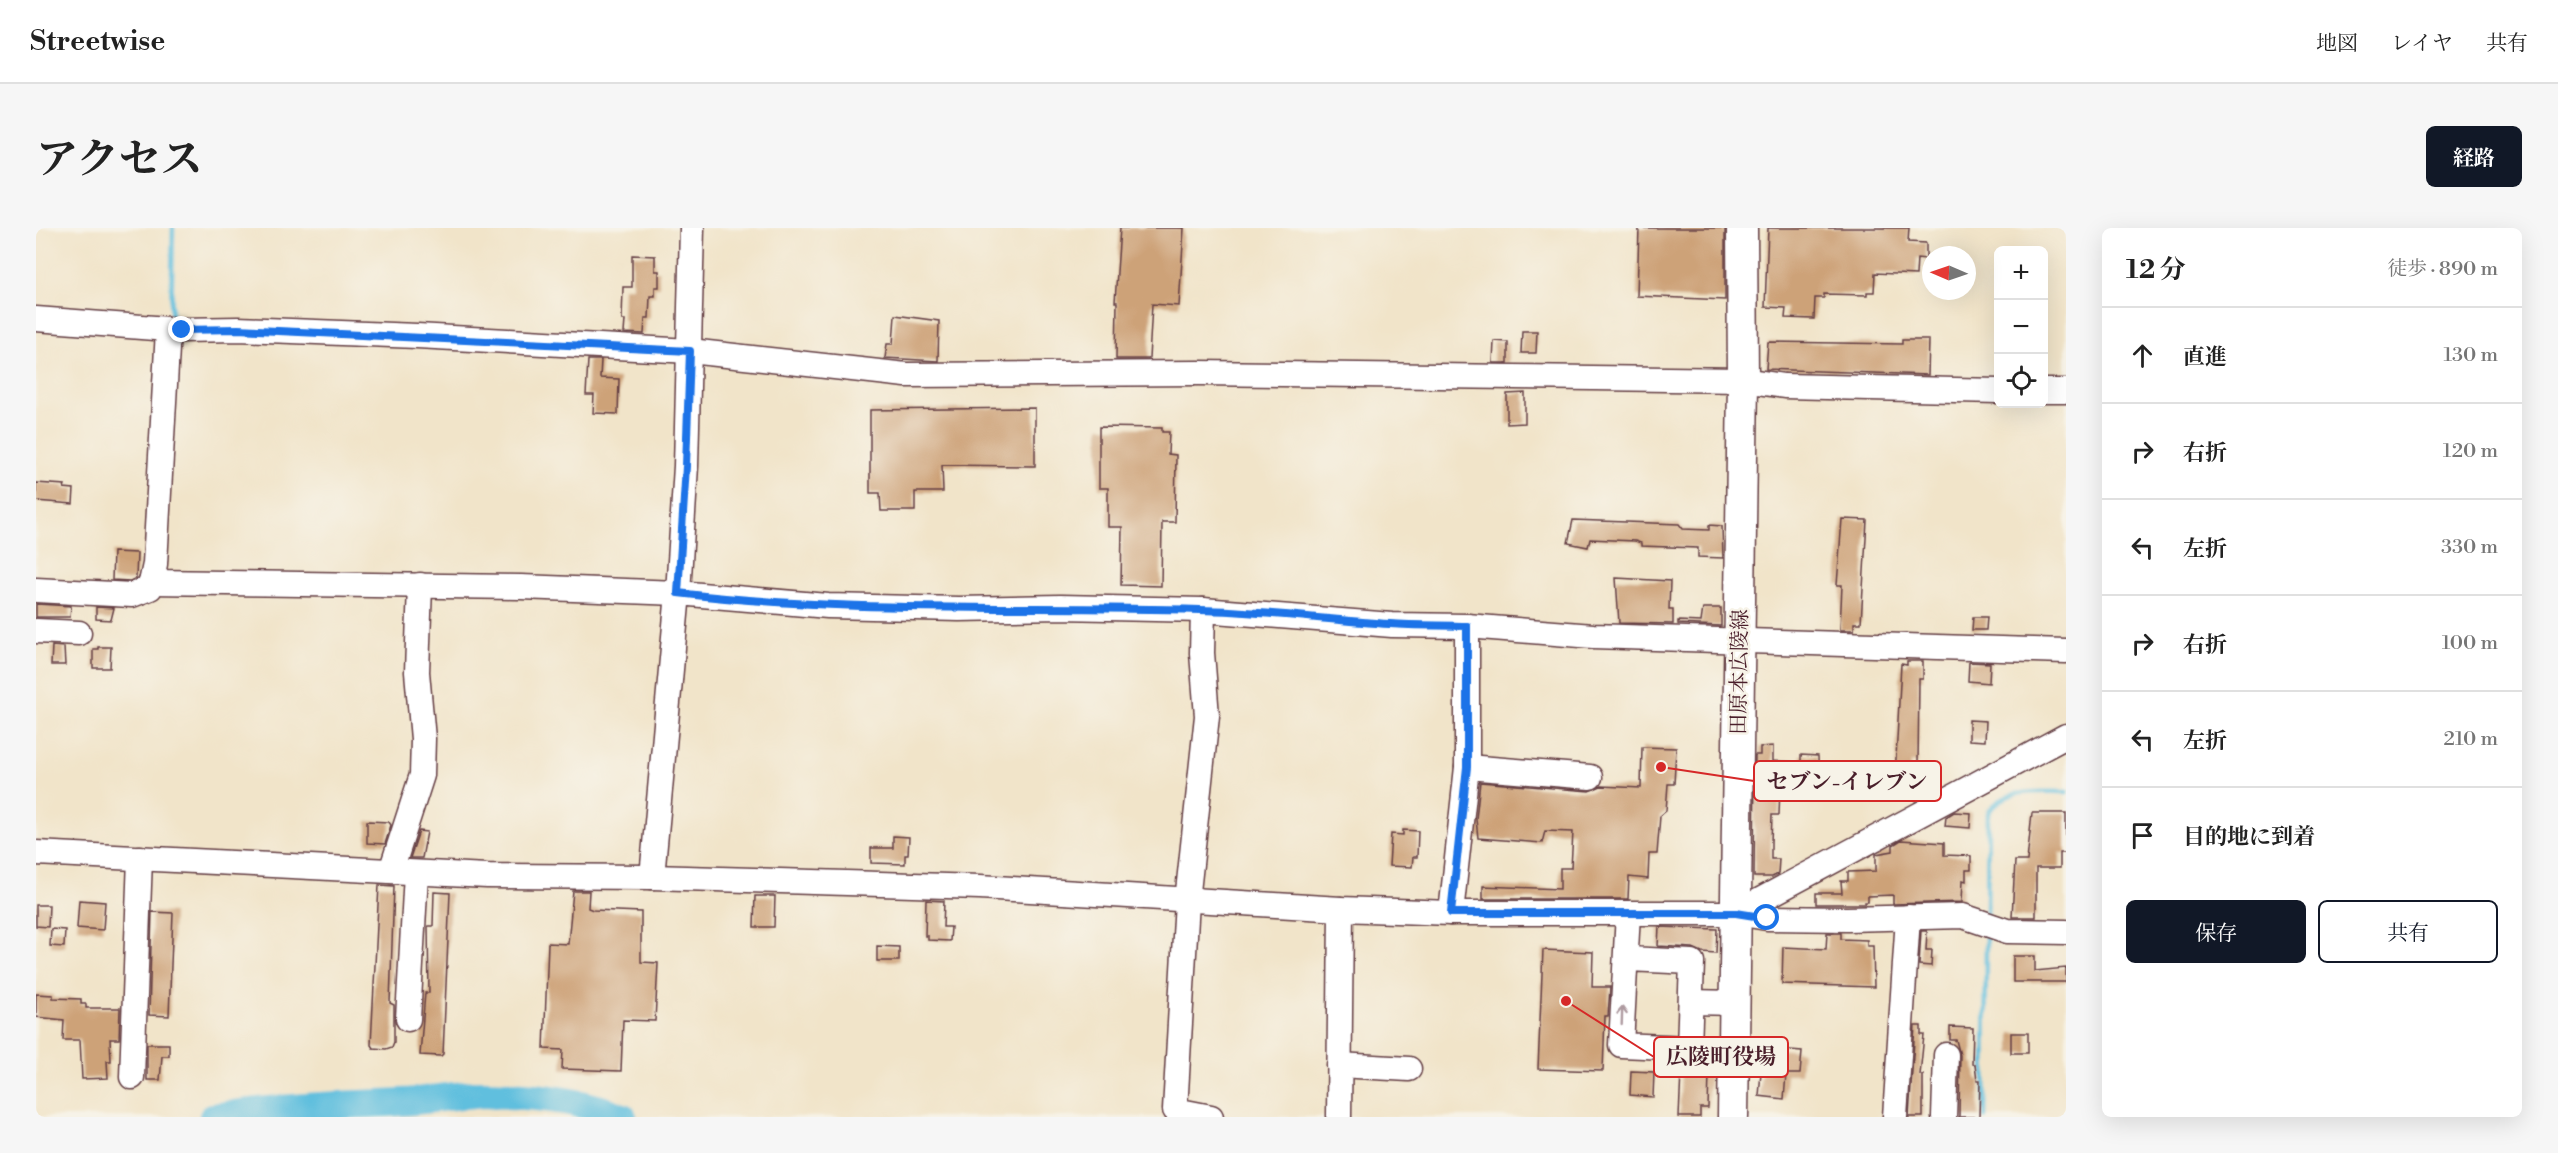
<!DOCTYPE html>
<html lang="ja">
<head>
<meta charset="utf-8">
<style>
  body { margin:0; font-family:"Libre Bodoni","Noto Serif JP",serif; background:#f6f6f6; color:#222 }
  .controls { position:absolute; right:18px; top:18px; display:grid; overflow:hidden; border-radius:9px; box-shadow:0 6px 24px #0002 }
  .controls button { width:54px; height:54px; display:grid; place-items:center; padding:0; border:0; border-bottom:2px solid #e0e0e0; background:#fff; color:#222; font:30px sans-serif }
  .compass { position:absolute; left:1886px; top:18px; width:54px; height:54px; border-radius:50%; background:#fff; box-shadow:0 6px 24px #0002; rotate:272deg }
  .stop { position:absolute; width:18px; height:18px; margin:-14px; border:4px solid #1a73e8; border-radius:50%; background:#fff }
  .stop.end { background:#1a73e8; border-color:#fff; box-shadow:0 2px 6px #0008 }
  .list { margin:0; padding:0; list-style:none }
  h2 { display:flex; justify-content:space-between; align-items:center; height:78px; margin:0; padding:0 24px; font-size:26px }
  h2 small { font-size:20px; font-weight:400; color:#767676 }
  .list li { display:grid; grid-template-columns:39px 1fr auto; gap:18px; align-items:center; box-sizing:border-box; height:96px; padding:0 24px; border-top:2px solid #e0e0e0 }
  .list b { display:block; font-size:22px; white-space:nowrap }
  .list em { font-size:20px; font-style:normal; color:#767676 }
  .actions { display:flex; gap:12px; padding:18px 24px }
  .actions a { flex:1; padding:14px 0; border:2px solid #111827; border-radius:9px; text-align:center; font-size:21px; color:#111827 }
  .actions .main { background:#111827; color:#fff }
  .icon { flex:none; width:33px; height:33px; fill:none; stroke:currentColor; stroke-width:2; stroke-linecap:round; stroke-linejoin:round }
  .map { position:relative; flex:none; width:2030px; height:889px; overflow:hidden; border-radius:9px }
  header { display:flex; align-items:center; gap:36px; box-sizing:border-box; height:84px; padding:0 30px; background:#fff; border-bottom:2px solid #e0e0e0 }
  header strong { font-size:28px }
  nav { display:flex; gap:33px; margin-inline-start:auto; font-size:21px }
  .intro { display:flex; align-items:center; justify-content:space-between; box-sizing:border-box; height:144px; padding:0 36px }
  h1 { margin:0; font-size:42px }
  .button { padding:15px 27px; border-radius:9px; background:#111827; color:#fff; font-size:21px; font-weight:700 }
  main { display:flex; gap:36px; padding:0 36px }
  aside { flex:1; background:#fff; border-radius:9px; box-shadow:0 6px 24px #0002 }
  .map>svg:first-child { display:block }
</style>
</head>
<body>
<header>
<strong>Streetwise</strong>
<nav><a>地図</a><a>レイヤ</a><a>共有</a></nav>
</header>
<div class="intro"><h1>アクセス</h1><a class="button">経路</a></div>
<main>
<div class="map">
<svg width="2030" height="889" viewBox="0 0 2030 889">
  <rect width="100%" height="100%" fill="#f7f3e8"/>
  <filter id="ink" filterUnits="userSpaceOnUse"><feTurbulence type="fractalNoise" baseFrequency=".0167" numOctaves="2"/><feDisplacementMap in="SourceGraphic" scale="12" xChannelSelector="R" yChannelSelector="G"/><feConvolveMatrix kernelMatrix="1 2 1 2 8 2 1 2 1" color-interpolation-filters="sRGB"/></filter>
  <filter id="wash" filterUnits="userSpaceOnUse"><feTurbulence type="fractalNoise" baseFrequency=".008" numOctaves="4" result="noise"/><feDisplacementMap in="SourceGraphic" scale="24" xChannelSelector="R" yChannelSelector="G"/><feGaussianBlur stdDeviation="1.35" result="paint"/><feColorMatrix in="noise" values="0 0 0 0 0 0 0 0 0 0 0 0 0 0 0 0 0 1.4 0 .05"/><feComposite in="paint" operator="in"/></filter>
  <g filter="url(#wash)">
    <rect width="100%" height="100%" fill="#f1e4c9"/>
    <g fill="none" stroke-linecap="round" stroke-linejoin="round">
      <g stroke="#60bfde" stroke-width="4.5">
        <path d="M135 94 137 0"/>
        <path d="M1951 688 1952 585C1968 559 2003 564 2030 564"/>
        <path d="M1949 889 1950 703"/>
      </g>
      <path stroke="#60bfde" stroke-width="28" d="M177 889C239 879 302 877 365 874 392 873 420 866 447 866 492 867 546 871 587 889"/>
    </g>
    <g id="blocks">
      <g fill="#cda278">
        <path d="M1084 0H1148L1143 78 1116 76 1113 131H1080L1081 74H1079Z"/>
        <path d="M1603 0H1689V72L1601 68Z"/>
        <path d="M1732 0H1873L1872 14 1890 15V31L1881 30 1880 47 1839 45 1838 64H1831V67L1788 66V70H1779L1778 91 1749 90 1750 80 1729 79Z"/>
        <path d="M596 27 619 28V43H623V59H619V68H614L613 90H609L608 106 588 105 589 92H586L587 59H596Z"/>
        <path d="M859 87 903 93 902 133 849 130 851 116H857Z"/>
        <path d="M1486 103H1501L1500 125H1485Z"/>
        <path d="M1866 112H1893L1892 147 1730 141 1732 114 1866 116Z"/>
        <path d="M1458 113 1472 114V135H1457Z"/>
        <path d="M552 132H565L564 150 583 151 582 186 557 185 558 167H550Z"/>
        <path d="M1489 165V195L1471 196V166Z"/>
        <path d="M999 180V238L906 237 907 264H879V283H845L844 265H834V182Z"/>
        <path d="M1063 199 1126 200V204H1133L1132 226 1140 227 1139 294H1126L1125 358 1085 357 1086 299H1072V260H1063Z"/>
        <path d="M0 255 29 257 28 260 38 261 37 276 0 273Z"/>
        <path d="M1806 291 1831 292 1825 395H1818V402H1804L1806 357H1801Z"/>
        <path d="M1537 292 1643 296 1647 301 1673 302V297L1686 298 1687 330 1662 329V320L1605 318V315L1599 313 1554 311 1552 319 1532 315Z"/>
        <path d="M77 324 101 325 100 350 94 353 76 352Z"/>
        <path d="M1580 350 1634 353 1633 381H1637V396L1583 395Z"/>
        <path d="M0 376 35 378 34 389H0Z"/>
        <path d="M60 379 78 380 75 392 60 391Z"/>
        <path d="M1667 380H1685V398L1642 396V393L1665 394Z"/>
        <path d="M1937 389H1951L1950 402H1936Z"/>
        <path d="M16 418 28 419 29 437H15Z"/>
        <path d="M62 419H75L74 440H57V421H62Z"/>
        <path d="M1871 433H1887V451H1883L1882 536 1875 535 1873 569 1858 568 1865 436 1871 437Z"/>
        <path d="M1933 434 1954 435 1953 455 1932 453Z"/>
        <path d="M1933 492 1950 493 1949 513 1933 512Z"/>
        <path d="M1737 518V533L1765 534V527L1782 528 1783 555H1756V559H1744L1743 587H1736L1735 614V631H1743L1742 646 1736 649H1718L1719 527H1724V519Z"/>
        <path d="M1606 519 1640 520 1638 556H1632L1630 583 1624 588 1621 626H1613L1612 651 1593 649 1592 671H1447V658L1524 661V640H1535L1537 604 1509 603 1506 615 1442 610 1440 591 1444 554 1553 563 1565 558 1605 560Z"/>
        <path d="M1918 584 1935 585 1934 600 1909 598 1910 589Z"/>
        <path d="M1996 585H2030V625H2024V640H2000V689H1976L1979 633H1991Z"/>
        <path d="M331 593 353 594 355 597 349 616 331 615Z"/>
        <path d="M1367 602 1382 603 1381 629H1377L1376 639 1353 638 1355 606 1367 607Z"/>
        <path d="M383 603 391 604 386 630H374Z"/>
        <path d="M857 608 873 609 872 627H869V636L835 635V620H857Z"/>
        <path d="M1865 612 1908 615V627L1935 628V642H1930V653L1927 652 1926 674 1857 676V667L1832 668V674H1829V676H1780V665H1806L1805 653H1812V644L1840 643V626L1857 623V617Z"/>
        <path d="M343 657 358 658 354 775 358 777V814L356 819 350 821 337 820 335 817Z"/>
        <path d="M537 663H553L552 680 557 682 605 684V734L622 735 619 793 587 792 585 843 526 841 527 822 508 821 512 715 532 716Z"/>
        <path d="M398 664 414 665 407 826 405 828 384 827 389 765H393L392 698H397Z"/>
        <path d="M719 668H739L738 699H718Z"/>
        <path d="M43 672 69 674 67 702 41 700Z"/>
        <path d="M890 672 908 673 907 699H915L914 713 892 712V708H889Z"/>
        <path d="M0 677H13L12 699 0 698Z"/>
        <path d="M116 684 137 685 133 788 113 787Z"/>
        <path d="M1623 699 1681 701 1680 725 1666 724 1657 720 1622 718Z"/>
        <path d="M15 701 29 702 28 719 14 718Z"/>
        <path d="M1885 703H1891L1890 722H1896L1895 738 1883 737Z"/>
        <path d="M1791 705H1805V711L1831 712V718H1837L1838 759 1746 756 1747 719 1790 721Z"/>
        <path d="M841 718 863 719V733H841Z"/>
        <path d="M1507 722 1557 724 1556 759H1574L1572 788H1569L1567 843 1502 841Z"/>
        <path d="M1977 728H1999V743L2030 740V754H1977Z"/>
        <path d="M0 766 17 767V770L45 771V776H50V780H84L83 811H74L75 833H71L72 850 46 851 44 812H27L28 792 0 789Z"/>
        <path d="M1879 798H1885V807H1888L1884 847H1887V889H1873Z"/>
        <path d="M1914 799 1937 800 1936 836H1939L1941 852H1944L1943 889H1923L1924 827 1920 812H1914Z"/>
        <rect x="1975" y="805" width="17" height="20"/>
        <path d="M111 816H133V828H126L124 852H111Z"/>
        <path d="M1727 820 1766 823 1764 846H1750L1748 871 1723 868Z"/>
        <path d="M1595 843 1618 844 1617 869 1594 867Z"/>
        <path d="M1645 844 1673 845 1672 880H1664V889H1643Z"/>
      </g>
    </g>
  </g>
  <g filter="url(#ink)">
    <use href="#blocks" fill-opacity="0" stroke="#633d43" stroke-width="1.5"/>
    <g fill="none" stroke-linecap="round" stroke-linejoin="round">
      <g stroke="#633d43" stroke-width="27">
        <g id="minor">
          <path d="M0 91 145 102 202 101 381 108 654 123 870 147 1163 145 1707 152 1748 158 1962 163"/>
          <path d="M2008 163H2030"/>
          <path d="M115 354 485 359 642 365 792 378 923 381 1024 379 1167 382 1356 397 1431 398 1557 408 2030 423"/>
          <path d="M0 362 96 367 114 360 119 336 132 102"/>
          <path d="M1167 382 1166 425 1171 488 1151 673 1139 882 1175 889"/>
          <path d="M0 403 43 405"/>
          <path d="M1431 539 1554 549"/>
          <path d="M0 625 451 648 616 649 944 659 1305 681 1415 685H1700L1731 690 1811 691 1927 688 1971 703 2030 704"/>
          <path d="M355 643 386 547 387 511 381 444 384 357"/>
          <path d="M616 649 642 365 650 238 656 0"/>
          <path d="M1415 685 1431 539V398"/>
          <path d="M1700 685 2030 508"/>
          <path d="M1592 731 1656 734 1653 820 1585 817 1592 685"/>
          <path d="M1655 774 1699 775"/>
          <path d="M372 791 380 645"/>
          <path d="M1303 837 1373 841"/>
          <path d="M96 849 104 630"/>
          <path d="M1303 889 1305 681"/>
          <path d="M1859 889 1872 689"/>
          <path d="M1908 889 1910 827"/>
        </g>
      </g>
      <g stroke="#633d43" stroke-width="33">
        <path id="major" d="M1697 889 1707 152 1706 0"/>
      </g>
      <use href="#minor" stroke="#fff" stroke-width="24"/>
      <use href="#major" stroke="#fff" stroke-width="30"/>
    </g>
    <defs><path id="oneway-shaft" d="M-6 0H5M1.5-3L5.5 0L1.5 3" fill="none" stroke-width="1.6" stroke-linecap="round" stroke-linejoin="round" transform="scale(1.5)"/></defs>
    <use stroke="#ae9aa0" href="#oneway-shaft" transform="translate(1586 788) rotate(-88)"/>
  </g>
  <g fill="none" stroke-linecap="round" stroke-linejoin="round" filter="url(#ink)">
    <path stroke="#1a73e8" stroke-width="8" d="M146 102 202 101 654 123 650 238 642 365C815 386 989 377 1164 382 1227 383 1291 392 1354 396 1380 398 1406 397 1431 398V539L1415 685H1700L1731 690"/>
  </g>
  <g text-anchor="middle" stroke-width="5" stroke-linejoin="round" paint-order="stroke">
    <g font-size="21" fill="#4a1f2b" stroke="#f7f3e8">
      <text transform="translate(1703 444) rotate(-89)" y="7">田原本広陵線</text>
    </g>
  </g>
  <path fill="none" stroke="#d62828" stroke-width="2" d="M1625 539L1718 553M1530 773L1618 829"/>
  <g fill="#d62828" stroke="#f7f3e8" stroke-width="2">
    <circle cx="1625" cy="539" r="6"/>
    <circle cx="1530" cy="773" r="6"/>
  </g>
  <g fill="#f7f3e8" stroke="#d62828" stroke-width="2">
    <rect x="1718" y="533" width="187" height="40" rx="6"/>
    <rect x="1618" y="809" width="134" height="40" rx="6"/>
  </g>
  <g font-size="22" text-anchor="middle" font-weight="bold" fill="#4a1f2b">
    <text x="1811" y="561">セブン-イレブン</text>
    <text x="1685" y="836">広陵町役場</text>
  </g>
</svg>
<div class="controls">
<button>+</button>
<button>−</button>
<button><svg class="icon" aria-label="locate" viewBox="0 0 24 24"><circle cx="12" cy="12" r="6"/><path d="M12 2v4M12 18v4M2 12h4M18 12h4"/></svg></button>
</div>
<svg class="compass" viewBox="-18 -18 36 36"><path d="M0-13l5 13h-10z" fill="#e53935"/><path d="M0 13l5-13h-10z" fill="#767676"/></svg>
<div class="stop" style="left:1731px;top:690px"></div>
<div class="stop end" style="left:146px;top:102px"></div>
</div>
<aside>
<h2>12 分<small>徒歩 · 890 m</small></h2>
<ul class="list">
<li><svg class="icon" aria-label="ahead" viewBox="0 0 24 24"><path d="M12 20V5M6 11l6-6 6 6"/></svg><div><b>直進</b></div><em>130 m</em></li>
<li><svg class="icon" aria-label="right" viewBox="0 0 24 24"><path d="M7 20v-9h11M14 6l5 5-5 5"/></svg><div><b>右折</b></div><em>120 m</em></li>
<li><svg class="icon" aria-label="left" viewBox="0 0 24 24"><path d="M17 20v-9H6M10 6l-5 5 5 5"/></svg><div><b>左折</b></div><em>330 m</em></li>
<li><svg class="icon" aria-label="right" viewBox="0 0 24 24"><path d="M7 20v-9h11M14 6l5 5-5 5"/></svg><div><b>右折</b></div><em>100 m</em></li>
<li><svg class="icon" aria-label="left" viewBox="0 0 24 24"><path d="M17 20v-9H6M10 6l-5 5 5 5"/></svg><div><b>左折</b></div><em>210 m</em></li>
<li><svg class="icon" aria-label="arrive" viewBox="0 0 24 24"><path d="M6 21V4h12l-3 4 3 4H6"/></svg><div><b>目的地に到着</b></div></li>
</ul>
<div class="actions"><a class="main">保存</a><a>共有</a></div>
</aside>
</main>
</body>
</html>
